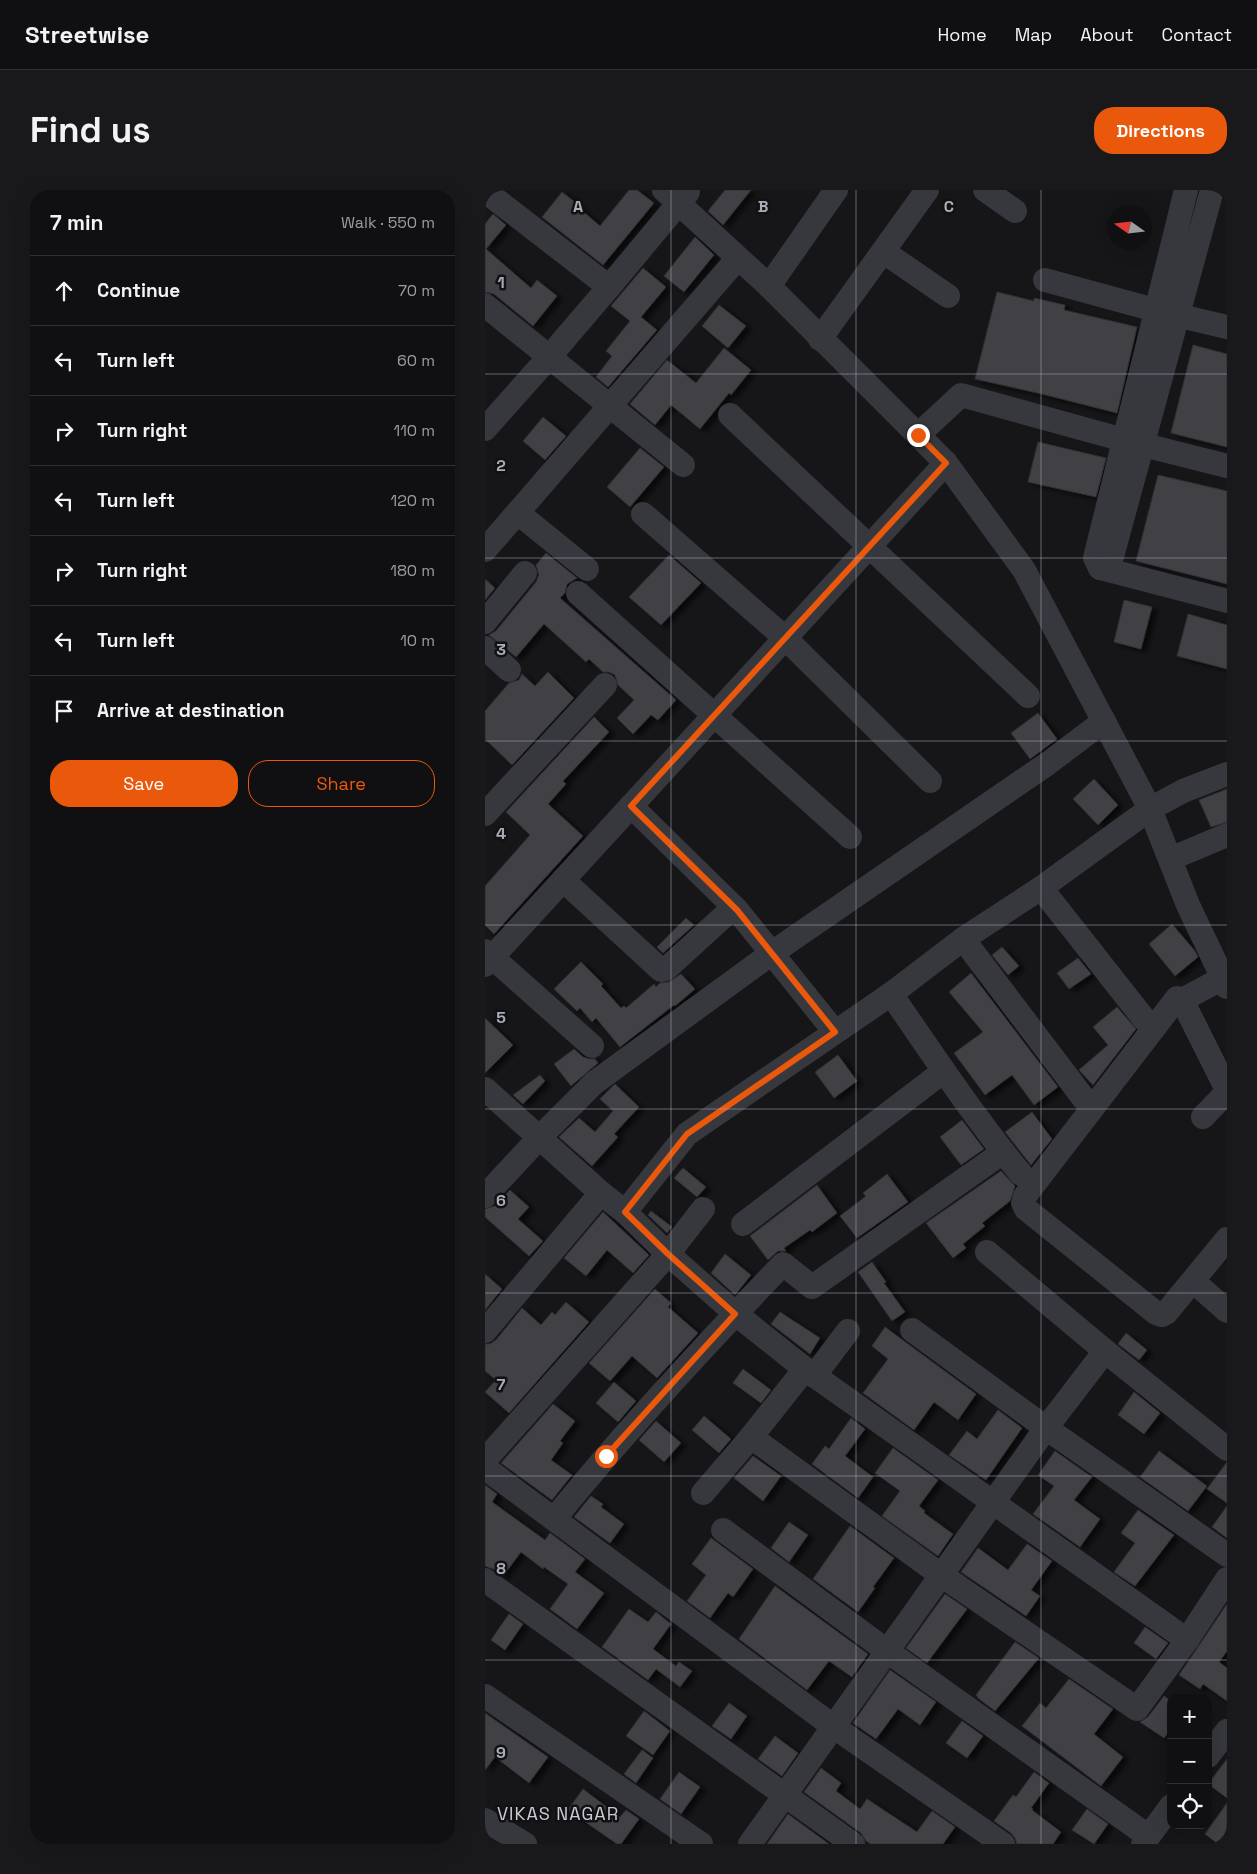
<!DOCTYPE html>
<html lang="en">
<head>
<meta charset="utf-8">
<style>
  body { margin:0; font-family:"Space Grotesk",sans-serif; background:#19191b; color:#f1f3f6 }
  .controls { position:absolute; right:15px; bottom:15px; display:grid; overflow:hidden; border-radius:10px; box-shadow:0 5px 20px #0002 }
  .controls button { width:45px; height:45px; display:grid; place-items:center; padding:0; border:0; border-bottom:1px solid #303032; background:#101012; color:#f1f3f6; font:25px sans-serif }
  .compass { position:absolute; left:622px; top:15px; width:45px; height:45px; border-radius:50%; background:#101012; box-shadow:0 5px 20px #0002; rotate:284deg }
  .stop { position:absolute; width:15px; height:15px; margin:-11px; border:4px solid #ea580c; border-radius:50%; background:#fff }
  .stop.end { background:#ea580c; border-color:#fff; box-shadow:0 1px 5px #0008 }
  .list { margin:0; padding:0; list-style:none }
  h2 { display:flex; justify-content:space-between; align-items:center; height:65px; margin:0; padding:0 20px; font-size:21px }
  h2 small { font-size:16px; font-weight:400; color:#9c9d9f }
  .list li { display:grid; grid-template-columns:32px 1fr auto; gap:15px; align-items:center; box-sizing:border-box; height:70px; padding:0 20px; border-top:1px solid #303032 }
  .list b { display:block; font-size:19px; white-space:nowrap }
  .list em { font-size:16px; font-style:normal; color:#9c9d9f }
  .actions { display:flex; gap:10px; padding:15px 20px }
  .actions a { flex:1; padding:11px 0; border:1px solid #ea580c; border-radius:20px; text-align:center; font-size:18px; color:#ea580c }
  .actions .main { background:#ea580c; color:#fff }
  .icon { flex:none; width:28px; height:28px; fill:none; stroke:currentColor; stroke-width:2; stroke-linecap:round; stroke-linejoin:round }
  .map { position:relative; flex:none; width:742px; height:1654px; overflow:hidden; border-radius:20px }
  header { display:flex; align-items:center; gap:30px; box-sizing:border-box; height:70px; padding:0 25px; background:#101012; border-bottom:1px solid #303032 }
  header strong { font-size:24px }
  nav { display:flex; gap:28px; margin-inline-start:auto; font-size:18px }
  .intro { display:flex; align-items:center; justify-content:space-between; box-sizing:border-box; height:120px; padding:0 30px }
  h1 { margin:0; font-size:35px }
  .button { padding:12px 22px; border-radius:20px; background:#ea580c; color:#fff; font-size:18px; font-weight:700 }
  main { display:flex; gap:30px; padding:0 30px }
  aside { flex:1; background:#101012; border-radius:20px; box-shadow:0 5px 20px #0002 }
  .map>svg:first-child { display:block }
</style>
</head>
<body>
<header>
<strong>Streetwise</strong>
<nav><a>Home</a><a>Map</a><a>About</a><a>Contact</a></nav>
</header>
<div class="intro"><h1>Find us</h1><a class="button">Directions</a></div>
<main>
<aside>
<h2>7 min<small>Walk · 550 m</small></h2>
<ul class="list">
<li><svg class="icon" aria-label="ahead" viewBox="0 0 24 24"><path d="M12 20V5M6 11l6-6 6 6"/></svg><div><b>Continue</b></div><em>70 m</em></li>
<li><svg class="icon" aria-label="left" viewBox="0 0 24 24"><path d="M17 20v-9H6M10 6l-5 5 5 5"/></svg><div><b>Turn left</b></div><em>60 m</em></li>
<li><svg class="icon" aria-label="right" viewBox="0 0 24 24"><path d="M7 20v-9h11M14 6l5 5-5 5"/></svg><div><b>Turn right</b></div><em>110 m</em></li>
<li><svg class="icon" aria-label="left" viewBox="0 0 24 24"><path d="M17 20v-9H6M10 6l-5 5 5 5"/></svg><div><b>Turn left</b></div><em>120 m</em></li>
<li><svg class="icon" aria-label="right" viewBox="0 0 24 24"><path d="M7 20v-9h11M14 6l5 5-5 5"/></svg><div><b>Turn right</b></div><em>180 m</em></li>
<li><svg class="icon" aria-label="left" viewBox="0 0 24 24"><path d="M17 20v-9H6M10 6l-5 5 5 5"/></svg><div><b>Turn left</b></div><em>10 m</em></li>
<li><svg class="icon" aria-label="arrive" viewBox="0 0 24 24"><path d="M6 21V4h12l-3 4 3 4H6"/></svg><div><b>Arrive at destination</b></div></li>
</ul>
<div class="actions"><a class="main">Save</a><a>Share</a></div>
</aside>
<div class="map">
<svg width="742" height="1654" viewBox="0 0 742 1654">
  <defs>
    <filter id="shadow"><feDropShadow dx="5.5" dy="3" stdDeviation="2.5" flood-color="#0009"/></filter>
  </defs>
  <rect width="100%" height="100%" fill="#161618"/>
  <g fill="#404145" stroke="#303034" filter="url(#shadow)">
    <path d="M144 0H152L169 13 118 75 57 27 77 2 95 16 94 18 115 36Z"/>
    <path d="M240 0H266L238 35 223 21Z"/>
    <path d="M8 24 21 35 1 59 46 98 52 90 72 106 48 136 9 104 0 102V34Z"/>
    <path d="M210 47 229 65 199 102 179 86Z"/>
    <path d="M158 78 181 97 156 127 172 140 123 197 111 187 127 166 121 161 145 131 126 116Z"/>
    <path d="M512 102 549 111V108L580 115 579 120 652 137 632 223 557 204 490 189Z"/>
    <path d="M234 115 261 136 243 158 217 136Z"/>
    <path d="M708 155 742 164V257L686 243Z"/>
    <path d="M239 158 266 180 246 205 244 203 215 239 186 215 170 235 145 214 182 170 211 193Z"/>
    <path d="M58 227 81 246 60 270 38 251Z"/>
    <path d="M553 252 621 268 611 307 543 292Z"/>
    <path d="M155 258 179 277 145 317 122 297Z"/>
    <path d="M673 285 742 301V394L651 371Z"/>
    <path d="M61 363 92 388 82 394 80 403 75 408 191 510 173 530 166 525 148 544 132 528 149 510 133 495 130 485 124 482H118L104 469 101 472 59 434 31 467 4 445 11 441 51 392 54 385 51 375Z"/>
    <path d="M184 365 216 393 176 435 144 407Z"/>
    <path d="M0 389 10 398 0 410Z"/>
    <path d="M639 410 667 417 656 459 629 452Z"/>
    <path d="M703 424 742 435V479L692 466Z"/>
    <path d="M63 482 89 508 27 575 0 549V521L24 493 34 490 37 484 50 496Z"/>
    <path d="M553 523 572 549 545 569 526 543Z"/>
    <path d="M109 527 124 542 78 591 81 594 63 614 98 646 9 744 0 735V696L45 645 21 622Z"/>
    <path d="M609 589 633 615 613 635 588 609Z"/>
    <path d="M742 599V632L726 637 714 610Z"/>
    <path d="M201 728 209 735 178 763 172 757Z"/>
    <path d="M687 734 710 761 713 767 690 786 664 754Z"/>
    <path d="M517 757 534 776 523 785 507 765Z"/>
    <path d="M593 768 606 784 584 799 572 783Z"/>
    <path d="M96 772 118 794 116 796 136 818 139 816 141 818 169 794 171 797 175 793 184 792 196 784 210 799 190 816 189 815 135 857 111 828 107 832 95 818 92 821 69 799Z"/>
    <path d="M486 783 573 897 549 915 527 885 500 905 469 863 498 842 464 802Z"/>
    <path d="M632 817 651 839 608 895 594 880 623 855 608 837Z"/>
    <path d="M0 828 28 855 0 883Z"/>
    <path d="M89 859 98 867 104 869H110L113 873 86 896 69 874Z"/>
    <path d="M353 865 372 891 349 908 330 882Z"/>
    <path d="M55 885 60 891 38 914 28 905Z"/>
    <path d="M130 894 154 917 129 944 133 947 107 976 74 947 94 928 110 942 128 921 115 909Z"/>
    <path d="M547 922 567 949 546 975 520 942Z"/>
    <path d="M477 930 499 959 476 975 455 947Z"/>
    <path d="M198 978 221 997 212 1007 189 988Z"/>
    <path d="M516 981 530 996 525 1011 497 1033 500 1036 478 1054 481 1058 468 1068 441 1033Z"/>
    <path d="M402 984 423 1012 372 1048 355 1026 381 1006 378 1003Z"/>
    <path d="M332 995 352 1023 327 1042 325 1040 299 1058 301 1061H293L283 1070 265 1046Z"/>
    <path d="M25 1000 44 1017 33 1029 58 1051 44 1066 0 1027V1019L10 1016Z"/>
    <path d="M166 1021 187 1037 182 1043 163 1025Z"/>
    <path d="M118 1022 164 1065 148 1083 122 1060 101 1086 79 1068Z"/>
    <path d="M240 1064 266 1085 250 1105 226 1083Z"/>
    <path d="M387 1072 401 1092 399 1093 420 1122 407 1131 373 1082Z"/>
    <path d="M0 1084 17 1099 0 1120Z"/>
    <path d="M170 1099 186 1113 183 1117 213 1143 172 1188 147 1166 125 1191 104 1173Z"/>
    <path d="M81 1112 104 1132 24 1223 0 1202 11 1190 0 1181V1154H5L11 1150 37 1118 56 1135 67 1122 70 1125Z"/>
    <path d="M295 1122 335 1148 325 1164 286 1134Z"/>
    <path d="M400 1137 491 1204 473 1230 449 1212 429 1240 378 1203 403 1169 387 1156Z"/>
    <path d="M641 1143 662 1160 654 1170 633 1154Z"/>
    <path d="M258 1179 286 1200 276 1213 248 1193Z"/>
    <path d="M129 1192 151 1211 133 1232 111 1213Z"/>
    <path d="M649 1202 675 1223 659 1244 633 1225Z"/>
    <path d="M68 1214 90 1231 75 1251 78 1253 66 1270 87 1285 67 1310 16 1273Z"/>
    <path d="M513 1220 537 1238 501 1290 464 1265 482 1241 492 1249Z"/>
    <path d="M219 1226 246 1249 234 1263 207 1240Z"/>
    <path d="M366 1228 380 1239 360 1266 388 1287 373 1308 327 1274 340 1256 344 1259Z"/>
    <path d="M171 1231 196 1253 179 1272 154 1250Z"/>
    <path d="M408 1258 453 1290 434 1316 440 1321 439 1323 468 1344 453 1366 397 1326 415 1301 390 1283Z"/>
    <path d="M570 1261 607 1287 589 1310 615 1329 595 1357 548 1324 569 1296 553 1285Z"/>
    <path d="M674 1261 722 1296 703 1321 655 1287Z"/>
    <path d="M268 1266 296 1286 278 1311 249 1288Z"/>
    <path d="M742 1272V1313L722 1299Z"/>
    <path d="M0 1295 12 1304 7 1312 60 1350 65 1343 100 1369 90 1382 119 1403 92 1439 65 1419 83 1394 59 1377 58 1379 36 1362 18 1386 8 1379 0 1376Z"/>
    <path d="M106 1306 118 1314 116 1317 139 1334 125 1353 89 1327Z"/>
    <path d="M742 1316V1348L727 1337Z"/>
    <path d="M653 1320 689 1345 650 1396 629 1382 650 1353 636 1343Z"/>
    <path d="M304 1332 323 1345 304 1372 286 1358Z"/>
    <path d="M365 1336 409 1368 388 1397 390 1398 373 1422 328 1389Z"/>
    <path d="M226 1348 268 1379 248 1407 243 1403 225 1428 202 1411 221 1385 207 1374Z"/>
    <path d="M542 1354 567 1371 546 1400 555 1406 541 1426 476 1382 493 1358 523 1380Z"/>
    <path d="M290 1396 383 1464 367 1487 344 1471 322 1500 254 1449Z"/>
    <path d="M460 1404 482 1419 442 1473 421 1458Z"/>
    <path d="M742 1414V1461L734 1472 742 1478V1511L718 1494 715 1499 694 1485Z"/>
    <path d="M144 1419 163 1432 171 1422 186 1434 168 1459 191 1476 194 1472 207 1481 195 1497 171 1479 163 1490 117 1457Z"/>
    <path d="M24 1424 38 1434 20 1460 6 1450Z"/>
    <path d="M660 1437 683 1453 671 1469 649 1453Z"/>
    <path d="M530 1452 554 1468 510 1521 493 1508V1507L491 1505Z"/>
    <path d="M405 1480 451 1512 435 1535 413 1519 391 1549 368 1533Z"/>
    <path d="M584 1489 628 1519 609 1544 638 1567 616 1596 537 1536 555 1513 561 1518Z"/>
    <path d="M679 1506 686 1511V1539L679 1548 655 1532 663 1527Z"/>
    <path d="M244 1513 262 1526 246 1549 227 1536Z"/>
    <path d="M159 1521 185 1541 168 1565 141 1546Z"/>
    <path d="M0 1523 63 1567 44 1593 10 1567 0 1580Z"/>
    <path d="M477 1531 498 1546 482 1568 461 1553Z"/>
    <path d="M290 1546 313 1563 297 1586 273 1569Z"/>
    <path d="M157 1560 168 1568 151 1593 139 1584Z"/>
    <path d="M742 1569V1608L723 1594Z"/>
    <path d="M336 1578 356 1593 351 1601 375 1619 382 1609 432 1642 447 1621 470 1637 458 1654H386L381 1651 376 1643 319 1602Z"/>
    <path d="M194 1582 215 1597 196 1624 175 1609Z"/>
    <path d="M549 1582 564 1593 546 1618 548 1619 547 1620 576 1642 568 1654H532L530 1648 526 1643 509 1631 528 1605 531 1607Z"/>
    <path d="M98 1599 135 1627 141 1620 154 1629 136 1654H132L83 1620Z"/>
    <path d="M742 1613V1643L733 1654 720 1644Z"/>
    <path d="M602 1619 623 1634 609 1654 587 1640Z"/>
    <path d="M303 1624 344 1654H282Z"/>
  </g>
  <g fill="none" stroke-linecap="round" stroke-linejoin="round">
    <g stroke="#37383d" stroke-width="24">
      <path d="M179 0 284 96 461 273 539 380 665 619 703 715 742 797"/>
      <path d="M500 0 530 21"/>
      <path d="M701 0 610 368 615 378 626 370 727 0"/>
      <path d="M0 1 124 97 203 2"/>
      <path d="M399 62 463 106"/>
      <path d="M560 90 670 120 742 137"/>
      <path d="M284 96 351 0"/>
      <path d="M0 115 198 275"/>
      <path d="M335 149 442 0"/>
      <path d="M245 225 543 506"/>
      <path d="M0 239 65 166 124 97"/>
      <path d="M433 245 476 205 639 250 742 276"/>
      <path d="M33 323 102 379"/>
      <path d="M158 324 300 448 445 591"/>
      <path d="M0 360 253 68"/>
      <path d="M615 378 742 411"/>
      <path d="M93 403 365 647"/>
      <path d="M0 432 40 383"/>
      <path d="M0 458 24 480"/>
      <path d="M146 616 252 720 350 842"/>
      <path d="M0 624 120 495"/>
      <path d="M685 669 742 645"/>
      <path d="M78 690 176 780 181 779 249 717"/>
      <path d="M556 698 659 829"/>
      <path d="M478 749 599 909"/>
      <path d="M0 761 107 856"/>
      <path d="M0 775 461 273"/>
      <path d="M406 804C448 865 489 927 536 984"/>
      <path d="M697 810 738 788"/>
      <path d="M0 899 116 1003 140 1022 183 1064 251 1124 320 1179 702 1450"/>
      <path d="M742 900 698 812 692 808 540 1006 538 1013 541 1019 671 1123 677 1125 681 1123 742 1049"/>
      <path d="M718 927 742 902"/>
      <path d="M0 1006 54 948 109 893 287 763 562 574 619 531"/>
      <path d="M140 1022 202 944 406 804 478 749 556 698 665 619 698 601 742 584"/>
      <path d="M258 1034 459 881"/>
      <path d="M502 1062 620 1161 742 1259"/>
      <path d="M716 1098 742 1121"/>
      <path d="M427 1140 561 1238 742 1365"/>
      <path d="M0 1141 116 1003"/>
      <path d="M329 1186 363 1141"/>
      <path d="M266 1247 456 1385 652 1519 702 1450 742 1389"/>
      <path d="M0 1270 183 1064 218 1019"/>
      <path d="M0 1278 349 1537 518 1654"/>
      <path d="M218 1303 266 1247 320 1179"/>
      <path d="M69 1329C141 1240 219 1156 298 1074L327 1097 518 962"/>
      <path d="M238 1340 402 1461 663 1646"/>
      <path d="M0 1390 368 1654"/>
      <path d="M0 1506 216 1654"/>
      <path d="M723 1566 742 1541"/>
      <path d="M0 1630 40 1654"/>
      <path d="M265 1654 561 1238 620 1161"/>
      <path d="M658 1654 686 1616"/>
    </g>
  </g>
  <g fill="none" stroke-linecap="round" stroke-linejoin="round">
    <path stroke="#ea580c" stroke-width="6" d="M121 1266 250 1124 183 1064 140 1022 202 944 350 842 252 720 146 616 461 273 433 245"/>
  </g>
  <path fill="none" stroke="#a8adb8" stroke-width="1" stroke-opacity="0.55" d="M186 0V1654M371 0V1654M556 0V1654M0 184H742M0 368H742M0 551H742M0 735H742M0 919H742M0 1103H742M0 1286H742M0 1470H742"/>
  <g text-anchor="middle" stroke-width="5" stroke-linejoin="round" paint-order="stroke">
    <g font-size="18" letter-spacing="1" fill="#c9ccd4" stroke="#111113">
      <text x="73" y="1630">VIKAS NAGAR</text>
    </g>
  </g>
  <g font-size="16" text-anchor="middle" font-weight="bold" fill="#a8adb8" stroke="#111113" stroke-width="5" stroke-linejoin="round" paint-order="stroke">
    <text x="93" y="22">A</text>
    <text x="278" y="22">B</text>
    <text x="464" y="22">C</text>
    <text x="16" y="98">1</text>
    <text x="16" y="281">2</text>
    <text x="16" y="465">3</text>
    <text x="16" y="649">4</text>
    <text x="16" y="833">5</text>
    <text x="16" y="1016">6</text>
    <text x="16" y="1200">7</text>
    <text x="16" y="1384">8</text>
    <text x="16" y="1568">9</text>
  </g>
</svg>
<div class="controls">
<button>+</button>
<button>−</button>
<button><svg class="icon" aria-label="locate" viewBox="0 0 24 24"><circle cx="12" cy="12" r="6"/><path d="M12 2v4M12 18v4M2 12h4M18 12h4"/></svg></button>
</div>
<svg class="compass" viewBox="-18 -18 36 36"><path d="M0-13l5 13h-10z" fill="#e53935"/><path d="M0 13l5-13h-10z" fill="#9c9d9f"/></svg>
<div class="stop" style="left:121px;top:1266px"></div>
<div class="stop end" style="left:433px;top:245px"></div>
</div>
</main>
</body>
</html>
